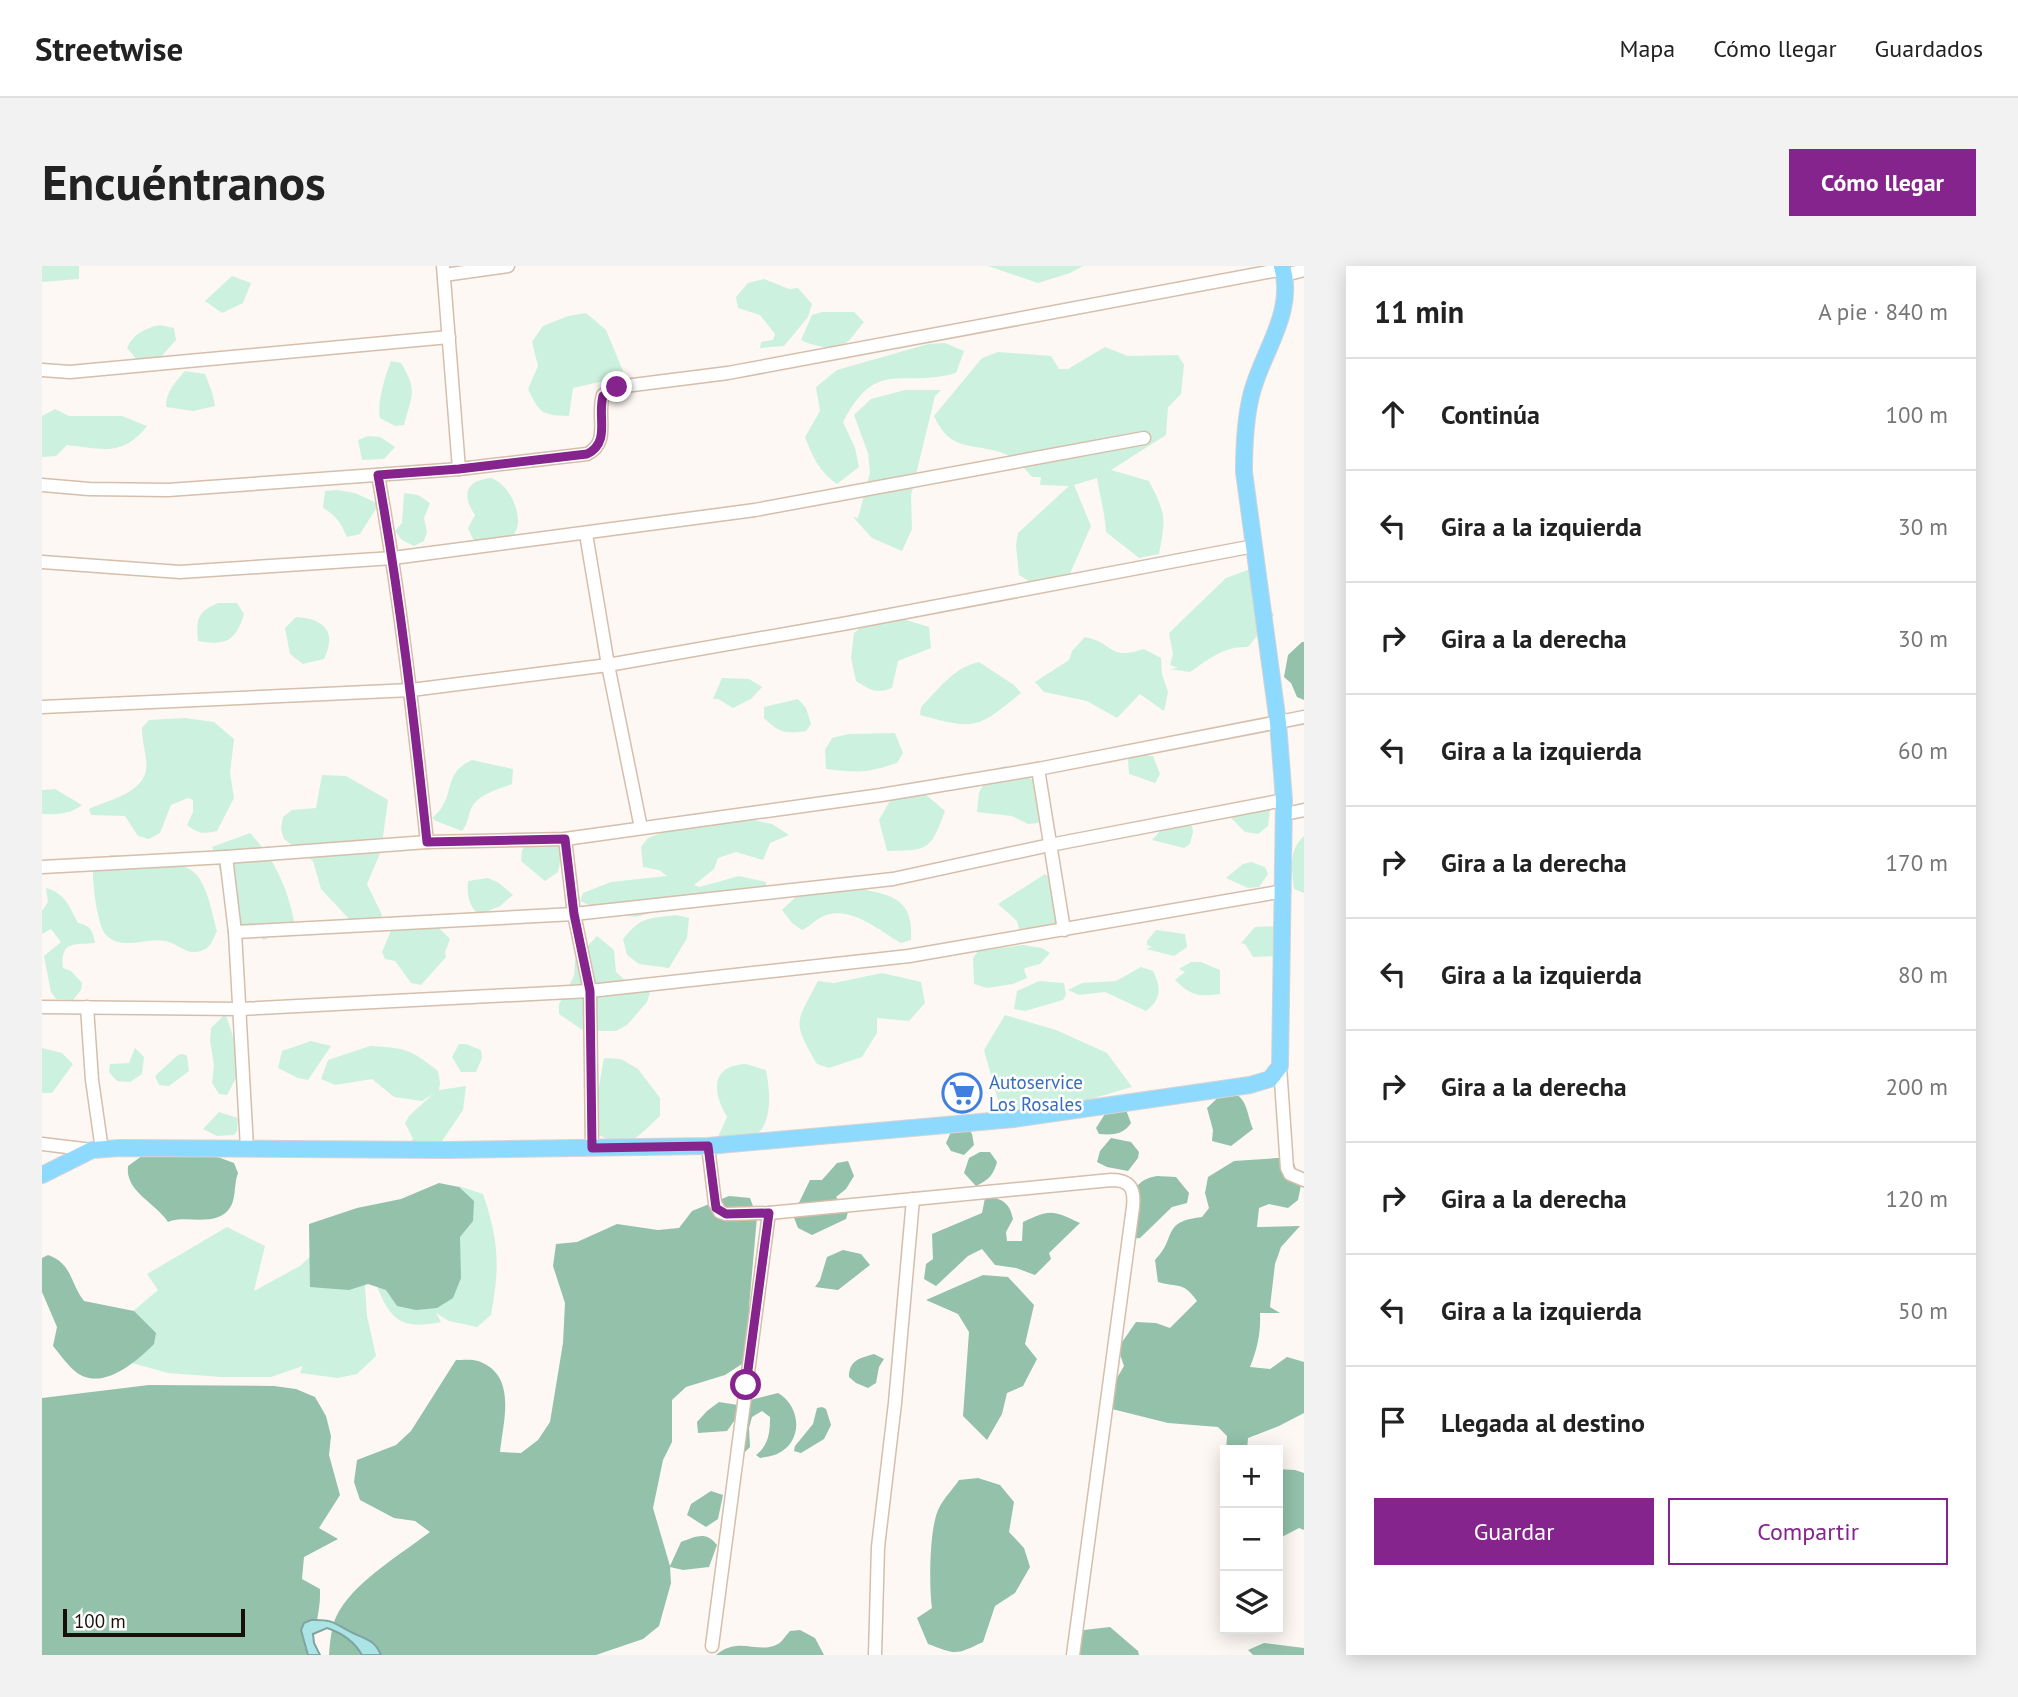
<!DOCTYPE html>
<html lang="es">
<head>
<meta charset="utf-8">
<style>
  body { margin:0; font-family:"PT Sans",sans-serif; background:#f2f2f2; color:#222 }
  .controls { position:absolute; right:21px; bottom:21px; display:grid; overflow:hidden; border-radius:0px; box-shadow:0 4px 18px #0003 }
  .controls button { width:63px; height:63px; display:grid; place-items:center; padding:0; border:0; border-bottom:2px solid #e0e0e0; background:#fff; color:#222; font:35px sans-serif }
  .scale { position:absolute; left:21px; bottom:18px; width:182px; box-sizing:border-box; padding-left:7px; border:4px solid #170f09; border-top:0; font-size:19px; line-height:24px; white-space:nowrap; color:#170f09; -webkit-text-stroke:5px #fff; paint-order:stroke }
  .stop { position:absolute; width:21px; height:21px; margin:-16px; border:5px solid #86248e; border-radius:50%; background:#fff }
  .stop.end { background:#86248e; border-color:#fff; box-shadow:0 2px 7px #0008 }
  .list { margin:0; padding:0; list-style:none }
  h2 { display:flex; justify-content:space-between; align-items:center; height:91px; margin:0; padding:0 28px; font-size:30px }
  h2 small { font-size:23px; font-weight:400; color:#767676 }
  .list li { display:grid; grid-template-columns:46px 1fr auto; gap:21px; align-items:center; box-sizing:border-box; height:112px; padding:0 28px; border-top:2px solid #e0e0e0 }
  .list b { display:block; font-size:26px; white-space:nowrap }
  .list em { font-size:23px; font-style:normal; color:#767676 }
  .actions { display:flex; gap:14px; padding:21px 28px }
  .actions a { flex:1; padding:16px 0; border:2px solid #86248e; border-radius:0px; text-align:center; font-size:24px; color:#86248e }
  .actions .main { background:#86248e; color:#fff }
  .icon { flex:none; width:38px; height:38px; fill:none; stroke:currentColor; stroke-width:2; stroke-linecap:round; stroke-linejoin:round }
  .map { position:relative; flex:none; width:1262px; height:1389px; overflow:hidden; border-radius:0px }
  header { display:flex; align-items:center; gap:42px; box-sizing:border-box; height:98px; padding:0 35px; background:#fff; border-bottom:2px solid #e0e0e0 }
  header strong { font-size:33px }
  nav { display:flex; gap:38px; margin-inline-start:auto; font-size:24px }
  .intro { display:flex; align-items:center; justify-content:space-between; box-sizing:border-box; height:168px; padding:0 42px }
  h1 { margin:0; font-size:49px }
  .button { padding:18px 32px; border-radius:0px; background:#86248e; color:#fff; font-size:24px; font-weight:700 }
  main { display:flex; gap:42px; padding:0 42px }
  aside { flex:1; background:#fff; border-radius:0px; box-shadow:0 4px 18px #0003 }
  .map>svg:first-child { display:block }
</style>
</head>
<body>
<header>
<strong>Streetwise</strong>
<nav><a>Mapa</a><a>Cómo llegar</a><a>Guardados</a></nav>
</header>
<div class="intro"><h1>Encuéntranos</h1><a class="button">Cómo llegar</a></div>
<main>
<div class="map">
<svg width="1262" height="1389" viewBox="0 0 1262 1389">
  <rect width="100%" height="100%" fill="#fdf8f4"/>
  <g fill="#ccf1de">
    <path d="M0 0H37V13L0 16Z"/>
    <path d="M946 0H1041L1028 7 996 17Z"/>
    <path d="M190 10 209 17 201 37 180 47 163 35Z"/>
    <path d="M722 13 747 23 756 22 770 38 766 51 742 80 718 82 719 76 731 74 733 68 718 49 696 42 694 31 706 17Z"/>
    <path d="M780 46H812L822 56C808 72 805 85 781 81 773 79 766 78 759 74L770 49Z"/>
    <path d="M544 47 564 64 581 105 575 112 531 122 527 150C500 149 498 148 486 123L496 100 490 76 501 60 526 50Z"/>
    <path d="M118 59 132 62 134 74 117 93 96 95 85 82C91 68 103 62 118 59Z"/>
    <path d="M903 77 922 85 914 107C859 123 835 90 801 156L813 182 817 201 795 218C778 207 770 190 763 171L778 145 774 121 795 104 886 78Z"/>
    <path d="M1063 81 1086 90 1136 89 1142 99 1139 128 1126 141 1124 169 1069 204 1107 215C1124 248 1124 252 1117 288L1097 292 1064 266C1063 248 1058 230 1055 212L1032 219 1049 260 1026 312 995 320 977 309 974 279 976 267 1027 220 998 219 999 211H990C982 202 973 191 961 187 928 176 909 187 892 150L940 92 956 86 1009 90 1017 103H1026Z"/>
    <path d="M349 95 359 97C376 125 370 128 362 159L353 160 338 152C335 136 343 111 349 95Z"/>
    <path d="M143 105 163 108 170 126 173 140 151 145 124 141C124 125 133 117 143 105Z"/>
    <path d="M863 124H899L893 130 869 229 870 263 860 285 830 272 811 251 816 252 828 207 826 187 812 149 829 133Z"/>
    <path d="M13 143 27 150H80L105 160C81 191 60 183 25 179L14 190 0 191V150Z"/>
    <path d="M326 170 338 171 353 181 342 193 320 194 316 174Z"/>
    <path d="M449 212C465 218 475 237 476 254 477 259 473 266 471 271L432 275 426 262 433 249C419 229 424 214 449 212Z"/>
    <path d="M295 224 313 227 337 238 318 268 305 271C299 257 294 249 281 242L283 225Z"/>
    <path d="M362 227 376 229 388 237 382 252 385 266 382 275 372 280 360 274 353 265 360 257Z"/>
    <path d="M1214 301 1223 332 1232 349 1206 381C1182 380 1167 393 1148 406L1127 403 1136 402 1128 399 1131 388 1127 367 1184 312Z"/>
    <path d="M176 337H195L202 348C194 375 183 380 156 375 154 353 155 346 176 337Z"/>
    <path d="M848 349 887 361 889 382 856 395 850 422C834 428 828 424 814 415L809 392 812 367 833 350Z"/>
    <path d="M254 351C283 353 295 366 282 393L261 398 248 388 243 362Z"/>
    <path d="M1043 371C1073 377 1066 395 1102 383L1119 392 1120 408 1126 426 1122 445 1098 428 1075 452 1045 435 1002 426 993 416 1027 394 1030 385Z"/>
    <path d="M937 396 972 419 979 427C935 463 933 464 878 449L879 441C897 423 912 401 937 396Z"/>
    <path d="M680 412 707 413 720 421 709 433 691 442 676 433H671Z"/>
    <path d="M756 433 764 442 769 458 764 465C744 468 737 467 722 452V441Z"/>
    <path d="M143 452 172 456 192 473 188 507 192 532 175 565C162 568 156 568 145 559L151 546V534L146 532 129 539 118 567 107 573 96 570 83 550 49 549 47 543C68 533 109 526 104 494 103 483 100 474 100 462L107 454Z"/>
    <path d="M853 467 861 487 855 497C824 507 816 507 784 503L783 484 790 472 807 468Z"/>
    <path d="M1092 488 1111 490 1118 508 1113 517 1087 508 1086 493Z"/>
    <path d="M430 494 471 503 470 518C458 523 440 527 432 538 426 545 427 557 420 565L394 555 390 552C416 531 398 508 430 494Z"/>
    <path d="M964 500 997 517 1009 533 996 557 986 558 970 550 935 546 937 527 948 504Z"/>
    <path d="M280 509 304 510 346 534 339 585 325 618 340 649 335 662 309 655 279 623 271 595 242 573 239 563 241 551 250 544 274 542Z"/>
    <path d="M856 521 876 522 903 545C888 585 887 584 845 585L837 554Z"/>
    <path d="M13 523 40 539C28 548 15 549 0 548V524Z"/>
    <path d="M1204 536 1214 537 1228 544 1226 560 1216 568 1203 566 1188 551Z"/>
    <path d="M703 552 730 558 747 569 728 577 721 594 694 586 676 592 672 603 652 619 657 621 697 610 724 616 725 626 615 645 594 651 562 646 538 635 541 627 569 616 625 610 617 604 601 601 599 581 606 572 632 562 643 563Z"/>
    <path d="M1138 560H1150L1151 566 1148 578 1142 582 1110 574 1120 563Z"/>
    <path d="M208 567C233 595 244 618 252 655L240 665 222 674 195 656 170 581Z"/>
    <path d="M1262 570V627L1252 623C1250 603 1246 584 1262 570Z"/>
    <path d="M513 575 521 582 516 606 503 615 479 595 480 584 487 576Z"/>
    <path d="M69 589C90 591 139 592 154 608 166 622 170 647 175 665 171 673 169 682 159 685 144 690 136 677 123 675 104 671 82 685 65 670 55 662 50 614 51 601Z"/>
    <path d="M1209 596 1223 601 1226 608 1217 621 1206 622 1184 612 1201 598Z"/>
    <path d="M1003 608 1023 624 1017 653 1010 662 977 663 975 655 956 638Z"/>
    <path d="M446 612 457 617 471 629 458 640 437 649C426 639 425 628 426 615Z"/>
    <path d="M802 620C840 628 873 626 869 674L859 677C837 665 806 636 778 652 772 655 767 661 760 664L750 657 740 644 757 628Z"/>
    <path d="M4 622C23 627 27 640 36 657 49 659 51 666 53 677 33 679 18 674 21 702L29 705 40 717 39 724 31 734 14 733 9 726 2 690 19 676 9 663 0 668V645L6 636Z"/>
    <path d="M634 649 647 652 645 672 627 702 597 698 585 689 581 673C600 650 605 653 634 649Z"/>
    <path d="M391 656 408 673 403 686 404 691 379 719 369 717 353 695 343 693 340 686 350 662Z"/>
    <path d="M1239 660 1233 690 1211 691 1203 678 1199 677 1213 661Z"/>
    <path d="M1114 664 1143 668 1145 681 1132 690 1104 683 1110 681 1105 679V675Z"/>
    <path d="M555 670 572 684 574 706 584 715 608 726 605 736 585 759 574 765H542L517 748V738L532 710 533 694Z"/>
    <path d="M981 679 1000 682 1008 687 998 698 983 702 982 704 985 712 971 718 945 722 932 718 931 692 936 685Z"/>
    <path d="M1149 696H1159L1178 704V728C1157 731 1149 730 1133 714L1143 706 1137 703Z"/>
    <path d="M1099 701 1111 705C1119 721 1120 733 1104 745L1063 726 1037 729 1026 724 1040 717 1074 715Z"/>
    <path d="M840 707 879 716 883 737 867 755 835 752V767L820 791 787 802 775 798C750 754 753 759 776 715L792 717Z"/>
    <path d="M997 715 1022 717 1024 729 1021 734 983 745 972 743 975 725Z"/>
    <path d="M183 748C191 765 193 783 201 799L185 829 177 828 170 817 172 799 168 775 169 762Z"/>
    <path d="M963 749 1014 764 1065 787 1090 821 1021 841 959 845 942 784Z"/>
    <path d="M269 775 289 780 266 814 256 812 236 802 240 785Z"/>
    <path d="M417 778H424L439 784 440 792 434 806H419L410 791Z"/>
    <path d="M328 780C364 782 368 783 396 805L398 817 397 824 424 820 421 844 392 887 367 877 371 873 363 857 367 850 391 828 380 835 352 831 330 813 293 819 279 813 286 794Z"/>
    <path d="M0 782 20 787 31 798 10 827H0Z"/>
    <path d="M93 782 102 791 100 808 88 816 75 815 67 806 68 798 87 797Z"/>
    <path d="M141 788 145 790 147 805 127 820 117 819 113 810 136 789Z"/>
    <path d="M562 792 579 793 596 803 618 832V850C593 872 588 886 555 868L554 837Z"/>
    <path d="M704 798 724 804C728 825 733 865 705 873 697 876 686 875 677 876L671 871 675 873 685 851C671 827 667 800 704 798Z"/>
    <path d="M177 846 196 852 195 865 192 869 175 870 161 863Z"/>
    <path d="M417 920 441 928C457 975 458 1000 449 1049L435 1061 407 1055 394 1047 399 1056C355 1065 347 1051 332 1013L385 943Z"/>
    <path d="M301 960 321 993 325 1050 334 1090 315 1108 296 1112 258 1107 261 1100 229 1111H179L126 1107 90 1097 66 1071 70 1063 116 1024 105 1008 185 961 223 980 212 1025 258 1000Z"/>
  </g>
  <g fill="#93c1aa">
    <path d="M1260 376H1262V434L1255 431 1249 417 1242 411 1246 389Z"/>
    <path d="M1183 825C1206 827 1204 847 1211 863L1189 880 1170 875 1171 864 1165 842Z"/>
    <path d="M1084 844 1089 857C1081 869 1070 869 1057 868L1054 862 1063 848Z"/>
    <path d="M923 857 930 868 932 879 922 889 909 885 904 877 912 859Z"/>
    <path d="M1069 872 1089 876 1097 886 1096 892 1086 905 1065 901 1055 896 1058 885Z"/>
    <path d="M938 886H948L955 896C951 910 946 914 934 920L922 907 927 892Z"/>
    <path d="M104 887 173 890 192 897 196 907C192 917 194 931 189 940 176 963 145 948 126 956 113 936 83 926 86 900Z"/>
    <path d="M1250 891 1259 919 1256 934 1246 942 1227 938 1217 942 1215 961 1258 960 1239 981 1233 998 1228 1041 1238 1047H1218C1219 1067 1215 1084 1208 1101L1228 1103 1245 1091 1262 1096V1147L1237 1160 1206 1172 1205 1184H1184L1185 1170 1176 1161 1126 1157 1066 1142 1068 1124 1082 1100 1076 1082 1094 1056 1114 1057 1128 1062 1155 1035C1141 1015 1137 1022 1116 1016L1113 994C1136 971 1118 956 1160 951L1167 942 1163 927 1166 911 1192 895Z"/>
    <path d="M806 895 812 910 804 923 794 931 806 946 804 953 770 969 756 962 751 949 768 914H780L795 897Z"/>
    <path d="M1115 910 1134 911 1147 927 1145 937 1130 941 1098 972 1086 973C1081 963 1083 956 1085 945 1089 926 1095 913 1115 910Z"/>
    <path d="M397 917 417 921 432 935 431 955 418 971 419 1012 411 1032 395 1042 374 1044 355 1040 344 1024 326 1018 307 1024 268 1021 267 958 315 942 359 933Z"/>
    <path d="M687 930 708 932 715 951 707 1041 709 1080 700 1098 683 1109 644 1121 630 1134V1176L621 1194 611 1242 628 1300 639 1276C655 1270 664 1265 675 1279L667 1301 641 1304 628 1301 629 1317 617 1360 601 1373 554 1389H287C288 1376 289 1363 294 1351 310 1317 358 1289 388 1266L373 1255 352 1252 318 1234 312 1216 315 1194 354 1179 369 1165 414 1094C420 1094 430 1093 436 1095 476 1109 461 1155 458 1186L479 1187 496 1174 508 1156 521 1077 523 1037 511 1000 514 978 535 976 575 958 616 964 637 962 650 945Z"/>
    <path d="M949 931C963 934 968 939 971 953L964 966 965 975H980L981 956C1009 943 1010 944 1038 957L1007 987 1009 993 993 1009 974 1002 953 999 940 983 926 990 894 1020 882 1013 884 998 891 993 890 968 940 947 943 932Z"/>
    <path d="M801 984 819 988 828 999 796 1024 773 1021 778 1014 785 991Z"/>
    <path d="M6 989C30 997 28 1017 42 1035L92 1045 114 1067 112 1078C94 1096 60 1126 34 1106 25 1099 18 1088 11 1080L15 1061 0 1026V992Z"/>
    <path d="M941 1009 966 1011 992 1039 983 1078 995 1093 981 1120 965 1127 960 1148 945 1174 921 1150 927 1066 916 1048 884 1034Z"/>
    <path d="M832 1088 842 1093 837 1101 834 1117 826 1122 814 1117 807 1111C807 1094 818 1092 832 1088Z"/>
    <path d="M107 1119 232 1120 254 1123 273 1131 284 1150 289 1170 287 1189 298 1229 277 1262 296 1273 262 1291 260 1313 278 1323C279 1346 271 1366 269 1389H0V1132Z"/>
    <path d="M736 1127C759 1140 762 1176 735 1188 730 1190 723 1191 718 1192L714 1189C727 1179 728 1166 728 1151L720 1145 710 1151 707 1162 708 1181 703 1186 697 1174 708 1134Z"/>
    <path d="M677 1136 696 1139 695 1151 685 1165 656 1167 655 1156 665 1145Z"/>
    <path d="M780 1141 784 1143 789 1159 782 1173 759 1187 752 1185 753 1180 771 1158 775 1142Z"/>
    <path d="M1236 1203 1253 1204 1262 1207V1264L1257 1262 1236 1273Z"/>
    <path d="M936 1212 958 1219 972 1236 967 1266 982 1282 988 1301 973 1327 953 1340 941 1376C913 1389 915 1389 886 1378L875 1352 890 1342C887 1321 887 1261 897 1242 902 1232 911 1223 917 1214Z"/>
    <path d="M669 1225 681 1229 676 1253 664 1261 645 1249 649 1238Z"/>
    <path d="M1068 1361 1096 1385 1097 1389H1034L1042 1364Z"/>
    <path d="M758 1364 773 1372 782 1389H674C697 1369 716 1389 736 1378 740 1376 744 1369 748 1365Z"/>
    <path d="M1222 1377 1262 1382V1389H1211L1206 1384Z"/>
  </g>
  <path fill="#abe4e4" stroke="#7fa4a2" stroke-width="2" d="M269 1354C294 1353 293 1359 313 1368 326 1374 333 1375 339 1389H320C312 1375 300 1367 285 1362L271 1368 272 1377 278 1389H266L259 1364 262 1357Z"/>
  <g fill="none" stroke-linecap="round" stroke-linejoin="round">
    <g stroke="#d5beab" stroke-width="15">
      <g id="minor">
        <path d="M401 0 417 203"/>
        <path d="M402 9 466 0"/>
        <path d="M1243 9 1262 4"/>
        <path d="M0 104 28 106 407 71"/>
        <path d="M336 209C358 331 372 453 385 576"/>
        <path d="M0 219 47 223 126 224 417 203 545 188C569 176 554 151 561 129L575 121 686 107 1242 3"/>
        <path d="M544 268 566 399 599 562"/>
        <path d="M0 296 138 306 351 292 713 244 1102 172"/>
        <path d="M0 441 369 424 566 399 806 357 1212 280"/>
        <path d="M996 503 1022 664"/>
        <path d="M1243 548 1262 544"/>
        <path d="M523 573 532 648 548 725 550 882"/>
        <path d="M184 591 193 666 205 882"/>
        <path d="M0 601 184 591 385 576 523 573 839 529 996 503 1262 451"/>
        <path d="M193 666 532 648 851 613 1008 579 1242 534"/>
        <path d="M0 741 198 743 548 725 867 690 1242 625"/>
        <path d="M45 741 50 814 60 884"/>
        <path d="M1238 800 1245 902 1248 908 1262 914"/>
        <path d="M0 878 50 884"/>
        <path d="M666 880 673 937 678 946 684 948 727 947 1069 914C1088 914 1093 922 1091 941L1031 1389"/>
        <path d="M670 1380 727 947"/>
        <path d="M833 1389 836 1281 853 1137 871 933"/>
      </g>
    </g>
    <g stroke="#d5d4d3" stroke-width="18">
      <path id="major" d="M0 909 50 884 78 882 407 884 666 880 972 853 1208 819 1228 813 1238 800 1242 534 1236 457 1202 206C1202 181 1203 155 1209 130 1219 87 1254 47 1240 0"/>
    </g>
    <use href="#minor" stroke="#fff" stroke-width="12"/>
    <use href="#major" stroke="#8ed9fe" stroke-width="16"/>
  </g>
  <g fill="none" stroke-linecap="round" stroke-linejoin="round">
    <path stroke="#86248e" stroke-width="9" d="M575 121 561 130C555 151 569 176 545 188L417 203 336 209C358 331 372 453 385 576L523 573 532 648 548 725 550 882 666 880 674 942 684 948 727 947 704 1119"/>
  </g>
  <defs>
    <g id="supermarket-ring" transform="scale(2.0125)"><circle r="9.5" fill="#fff" stroke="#3f7fe0" stroke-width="1.5"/><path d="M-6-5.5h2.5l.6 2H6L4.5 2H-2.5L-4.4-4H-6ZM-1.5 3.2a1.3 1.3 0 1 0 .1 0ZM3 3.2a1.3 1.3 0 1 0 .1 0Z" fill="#3f7fe0"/></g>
  </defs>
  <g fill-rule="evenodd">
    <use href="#supermarket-ring" x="920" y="827"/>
  </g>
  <g text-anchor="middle" stroke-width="5" stroke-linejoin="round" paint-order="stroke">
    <g font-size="19" fill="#366cbe" stroke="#fff" text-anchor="start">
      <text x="947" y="823">Autoservice<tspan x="947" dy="22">Los Rosales</tspan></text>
    </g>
  </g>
</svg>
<div class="controls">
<button>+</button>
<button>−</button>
<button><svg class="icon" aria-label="layers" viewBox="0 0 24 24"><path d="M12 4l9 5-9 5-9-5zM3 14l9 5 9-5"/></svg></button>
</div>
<div class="scale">100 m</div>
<div class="stop" style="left:704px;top:1119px"></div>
<div class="stop end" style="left:575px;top:121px"></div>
</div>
<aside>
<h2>11 min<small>A pie · 840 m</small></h2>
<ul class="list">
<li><svg class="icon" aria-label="ahead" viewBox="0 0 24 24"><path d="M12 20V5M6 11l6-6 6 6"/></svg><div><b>Continúa</b></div><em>100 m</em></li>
<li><svg class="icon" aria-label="left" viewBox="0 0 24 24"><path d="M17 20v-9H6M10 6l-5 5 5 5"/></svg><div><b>Gira a la izquierda</b></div><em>30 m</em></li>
<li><svg class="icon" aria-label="right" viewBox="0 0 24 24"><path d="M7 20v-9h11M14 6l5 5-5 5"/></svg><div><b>Gira a la derecha</b></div><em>30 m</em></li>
<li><svg class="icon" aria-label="left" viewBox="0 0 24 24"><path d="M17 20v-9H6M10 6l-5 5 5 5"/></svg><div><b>Gira a la izquierda</b></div><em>60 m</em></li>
<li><svg class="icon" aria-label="right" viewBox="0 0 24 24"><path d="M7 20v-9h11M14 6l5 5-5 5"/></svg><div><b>Gira a la derecha</b></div><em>170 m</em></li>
<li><svg class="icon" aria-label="left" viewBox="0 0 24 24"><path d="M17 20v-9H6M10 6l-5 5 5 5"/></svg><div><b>Gira a la izquierda</b></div><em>80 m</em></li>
<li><svg class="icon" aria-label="right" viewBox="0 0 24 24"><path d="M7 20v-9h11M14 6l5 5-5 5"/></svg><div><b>Gira a la derecha</b></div><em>200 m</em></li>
<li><svg class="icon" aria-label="right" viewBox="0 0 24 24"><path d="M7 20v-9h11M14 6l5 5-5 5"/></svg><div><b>Gira a la derecha</b></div><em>120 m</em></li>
<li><svg class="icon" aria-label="left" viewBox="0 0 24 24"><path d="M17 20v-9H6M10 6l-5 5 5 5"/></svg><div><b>Gira a la izquierda</b></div><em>50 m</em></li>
<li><svg class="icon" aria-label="arrive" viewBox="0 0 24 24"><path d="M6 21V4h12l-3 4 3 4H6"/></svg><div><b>Llegada al destino</b></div></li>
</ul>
<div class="actions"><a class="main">Guardar</a><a>Compartir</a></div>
</aside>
</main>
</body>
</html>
